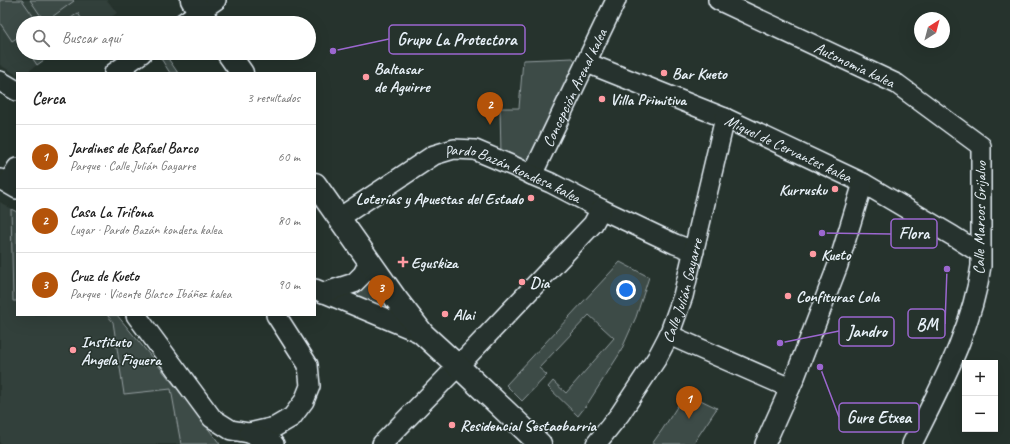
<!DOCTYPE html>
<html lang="es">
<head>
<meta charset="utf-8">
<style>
  body { margin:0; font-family:Caveat,sans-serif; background:#f2f2f2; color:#222 }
  .controls { position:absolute; right:12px; bottom:12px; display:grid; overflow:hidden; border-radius:0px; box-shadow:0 4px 16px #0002 }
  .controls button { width:36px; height:36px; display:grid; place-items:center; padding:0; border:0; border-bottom:1px solid #e0e0e0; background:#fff; color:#222; font:20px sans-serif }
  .compass { position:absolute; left:914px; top:12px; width:36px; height:36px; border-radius:50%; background:#fff; box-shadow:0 4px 16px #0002; rotate:36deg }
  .you { position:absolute; left:626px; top:290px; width:14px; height:14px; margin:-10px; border:3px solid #fff; border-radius:50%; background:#1a73e8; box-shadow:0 0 0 6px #1a73e833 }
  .badge { display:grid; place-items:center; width:26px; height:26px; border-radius:50%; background:#b45309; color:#fff; font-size:13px; font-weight:700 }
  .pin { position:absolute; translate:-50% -33px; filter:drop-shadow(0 1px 2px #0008) }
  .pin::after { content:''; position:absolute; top:21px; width:14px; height:12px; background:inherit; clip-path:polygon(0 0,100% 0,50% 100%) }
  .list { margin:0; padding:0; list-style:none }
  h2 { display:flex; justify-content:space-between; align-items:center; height:52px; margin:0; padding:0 16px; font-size:17px }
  h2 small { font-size:13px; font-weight:400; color:#767676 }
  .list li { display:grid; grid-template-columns:26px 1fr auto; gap:12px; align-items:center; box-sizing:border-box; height:64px; padding:0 16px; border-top:1px solid #e0e0e0 }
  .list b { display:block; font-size:15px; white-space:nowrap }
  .list p { margin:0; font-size:13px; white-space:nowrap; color:#767676 }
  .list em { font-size:13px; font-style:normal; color:#767676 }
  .icon { flex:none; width:22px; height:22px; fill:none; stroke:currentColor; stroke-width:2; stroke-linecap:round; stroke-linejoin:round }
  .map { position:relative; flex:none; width:1010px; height:444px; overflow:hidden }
  .search { position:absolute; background:#fff; box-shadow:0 4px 16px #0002; left:16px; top:16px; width:300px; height:44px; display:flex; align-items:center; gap:10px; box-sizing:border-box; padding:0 14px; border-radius:22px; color:#767676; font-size:15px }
  .panel { position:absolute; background:#fff; box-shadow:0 4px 16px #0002; left:16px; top:72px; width:300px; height:244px; border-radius:0px }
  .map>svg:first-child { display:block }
</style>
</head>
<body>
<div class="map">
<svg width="1010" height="444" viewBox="0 0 1010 444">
  <rect width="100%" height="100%" fill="#26332d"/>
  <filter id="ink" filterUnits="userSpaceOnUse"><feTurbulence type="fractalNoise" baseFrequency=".025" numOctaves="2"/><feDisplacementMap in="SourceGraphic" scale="8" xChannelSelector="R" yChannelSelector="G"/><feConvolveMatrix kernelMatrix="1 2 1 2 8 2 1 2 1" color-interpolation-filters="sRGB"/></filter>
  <g filter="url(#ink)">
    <g fill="#333f3a">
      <path d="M0 0H107L117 13 102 23H23V53H54L26 73H17V75L0 65Z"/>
      <path d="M0 202 17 212V315H117L175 386 181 444H0Z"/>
    </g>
    <g fill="#3e4b47" stroke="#939ea0">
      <path d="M0 0H22L38 23H23V34L12 41 0 23Z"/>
      <path d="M30 0H73L74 1 45 22Z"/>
      <path d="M78 13 84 23H64Z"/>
      <path d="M29 53H54L37 65Z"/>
      <path d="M165 54 178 73H170L160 57Z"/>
      <path d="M573 58 579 68 531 170 501 155 500 108H519L523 60Z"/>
      <path d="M11 209 17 212V301H13Z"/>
      <path d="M620 262 649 277 636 317 620 353 588 403 578 416 548 387 553 381 566 393 614 338 589 315 539 368 547 375 522 401 506 385Z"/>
      <path d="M367 275 400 320 343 296Z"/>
      <path d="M107 315H117L175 386 220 444H181L171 389 124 394 113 322Z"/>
      <path d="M686 393 717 408 693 444H652L662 430Z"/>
    </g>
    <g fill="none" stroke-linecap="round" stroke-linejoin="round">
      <g stroke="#e8f1f8" stroke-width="22">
        <g id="street">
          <path id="s1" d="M718 0 897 84 981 146V266C972 330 940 387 912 444"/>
          <path d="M183 23 216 0"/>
          <path id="s2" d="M587 63 725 118 863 183 953 236 980 253"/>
          <path d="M114 73 142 53"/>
          <path d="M0 81 17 91"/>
          <path id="s3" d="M532 175 616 0"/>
          <path d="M0 179 17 189"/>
          <path d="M8 183 17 168"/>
          <path id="s4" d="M339 218 434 155 454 149 475 150 513 166 532 175 551 183 601 209 675 244 694 251"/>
          <path d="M315 289 423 334"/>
          <path d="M323 293 354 283 363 274 369 262"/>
          <path d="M136 315 212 418 231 430 249 433 275 427 292 417 304 401 310 386 308 365 276 315"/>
          <path d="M669 335 790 388"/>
          <path d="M249 433 274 444"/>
          <path d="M382 444 458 366 593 224 601 209"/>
          <path id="s5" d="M596 444 620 414 657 358 669 335 683 296 725 118"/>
          <path d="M765 444 795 377 838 265 863 183"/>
        </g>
      </g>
      <g stroke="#e8f1f8" stroke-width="25">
        <g id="secondary">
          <path d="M192 0 208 23"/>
          <path d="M228 53 242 73"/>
          <path d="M315 184 396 299 423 334 458 366 540 444"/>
        </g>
      </g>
      <use href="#street" stroke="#26332d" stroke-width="19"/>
      <use href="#secondary" stroke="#26332d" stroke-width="22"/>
    </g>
  </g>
  <g fill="#ff9aa2" stroke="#26332d" stroke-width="1.5">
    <circle cx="664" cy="73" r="4"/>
    <circle cx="366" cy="77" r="4"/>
    <circle cx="602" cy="99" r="4"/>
    <circle cx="835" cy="189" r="4"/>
    <circle cx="531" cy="198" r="4"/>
    <circle cx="813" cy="254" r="4"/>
    <path d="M401 256h4v4h4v4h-4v4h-4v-4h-4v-4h4z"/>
    <circle cx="522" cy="282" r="4"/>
    <circle cx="788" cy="296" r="4"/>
    <circle cx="445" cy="314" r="4"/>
    <circle cx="73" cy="350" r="4"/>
    <circle cx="452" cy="425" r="4"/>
  </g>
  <g text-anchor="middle" stroke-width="3" stroke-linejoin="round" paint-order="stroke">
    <g font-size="16" fill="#e8f1f8" stroke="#26332d">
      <text dy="6" stroke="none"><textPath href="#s1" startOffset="151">Autonomia kalea</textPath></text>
      <text dy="6" stroke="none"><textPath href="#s3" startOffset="97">Concepción Arenal kalea</textPath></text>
      <text dy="6" stroke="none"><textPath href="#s2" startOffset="219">Miguel de Cervantes kalea</textPath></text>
      <text dy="6" stroke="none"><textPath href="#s4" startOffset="198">Pardo Bazán kondesa kalea</textPath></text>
      <text transform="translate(979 218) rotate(-89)" y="6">Calle Marcos Grijalvo</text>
      <text dy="6" stroke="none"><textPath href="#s5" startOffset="178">Calle Julián Gayarre</textPath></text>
    </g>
    <g font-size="16" font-weight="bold" fill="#e8f1f8" stroke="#26332d" text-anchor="start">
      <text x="374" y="74">Baltasar<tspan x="374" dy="18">de Aguirre</tspan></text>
      <text x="672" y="79">Bar Kueto</text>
      <text x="610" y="105">Villa Primitiva</text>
      <text x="827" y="195" text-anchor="end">Kurrusku</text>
      <text x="523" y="204" text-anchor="end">Loterías y Apuestas del Estado</text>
      <text x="821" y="260">Kueto</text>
      <text x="411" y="268">Eguskiza</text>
      <text x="530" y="288">Dia</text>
      <text x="796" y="302">Confituras Lola</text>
      <text x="453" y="320">Alai</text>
      <text x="81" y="347">Instituto<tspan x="81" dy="18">Ángela Figuera</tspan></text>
      <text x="460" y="431">Residencial Sestaobarria</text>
    </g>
  </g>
  <path fill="none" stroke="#9c67d0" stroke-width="1.5" d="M333 51L389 39M822 233L891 234M947 269L945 324M780 343L839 331M820 367L839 417"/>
  <g fill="#9c67d0" stroke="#26332d" stroke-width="1.5">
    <circle cx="333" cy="51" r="4"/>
    <circle cx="822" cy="233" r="4"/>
    <circle cx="947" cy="269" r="4"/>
    <circle cx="780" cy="343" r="4"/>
    <circle cx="820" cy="367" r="4"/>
  </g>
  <g fill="#26332d" stroke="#9c67d0" stroke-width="1.5">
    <rect x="389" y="25" width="136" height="29" rx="4"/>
    <rect x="891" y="219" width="46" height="29" rx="4"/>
    <rect x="908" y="309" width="37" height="29" rx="4"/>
    <rect x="839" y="317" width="55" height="29" rx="4"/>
    <rect x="839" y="403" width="80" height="29" rx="4"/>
  </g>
  <g font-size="17" text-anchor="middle" font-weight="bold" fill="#e8f1f8">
    <text x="457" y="45">Grupo La Protectora</text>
    <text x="914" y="239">Flora</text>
    <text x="927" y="330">BM</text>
    <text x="867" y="337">Jandro</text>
    <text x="879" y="423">Gure Etxea</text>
  </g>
</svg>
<div class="controls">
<button>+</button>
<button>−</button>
</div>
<svg class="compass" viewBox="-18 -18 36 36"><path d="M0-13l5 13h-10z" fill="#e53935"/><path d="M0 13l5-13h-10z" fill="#767676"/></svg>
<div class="you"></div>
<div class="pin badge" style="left:689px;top:419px">1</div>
<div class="pin badge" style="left:490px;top:125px">2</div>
<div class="pin badge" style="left:381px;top:308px">3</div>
<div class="search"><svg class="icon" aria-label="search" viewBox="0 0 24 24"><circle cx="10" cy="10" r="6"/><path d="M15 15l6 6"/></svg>Buscar aquí</div>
<section class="panel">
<h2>Cerca<small>3 resultados</small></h2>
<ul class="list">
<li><span class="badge">1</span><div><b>Jardines de Rafael Barco</b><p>Parque · Calle Julián Gayarre</p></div><em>60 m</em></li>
<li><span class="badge">2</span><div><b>Casa La Trifona</b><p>Lugar · Pardo Bazán kondesa kalea</p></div><em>80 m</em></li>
<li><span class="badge">3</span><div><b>Cruz de Kueto</b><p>Parque · Vicente Blasco Ibáñez kalea</p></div><em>90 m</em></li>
</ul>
</section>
</div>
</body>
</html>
